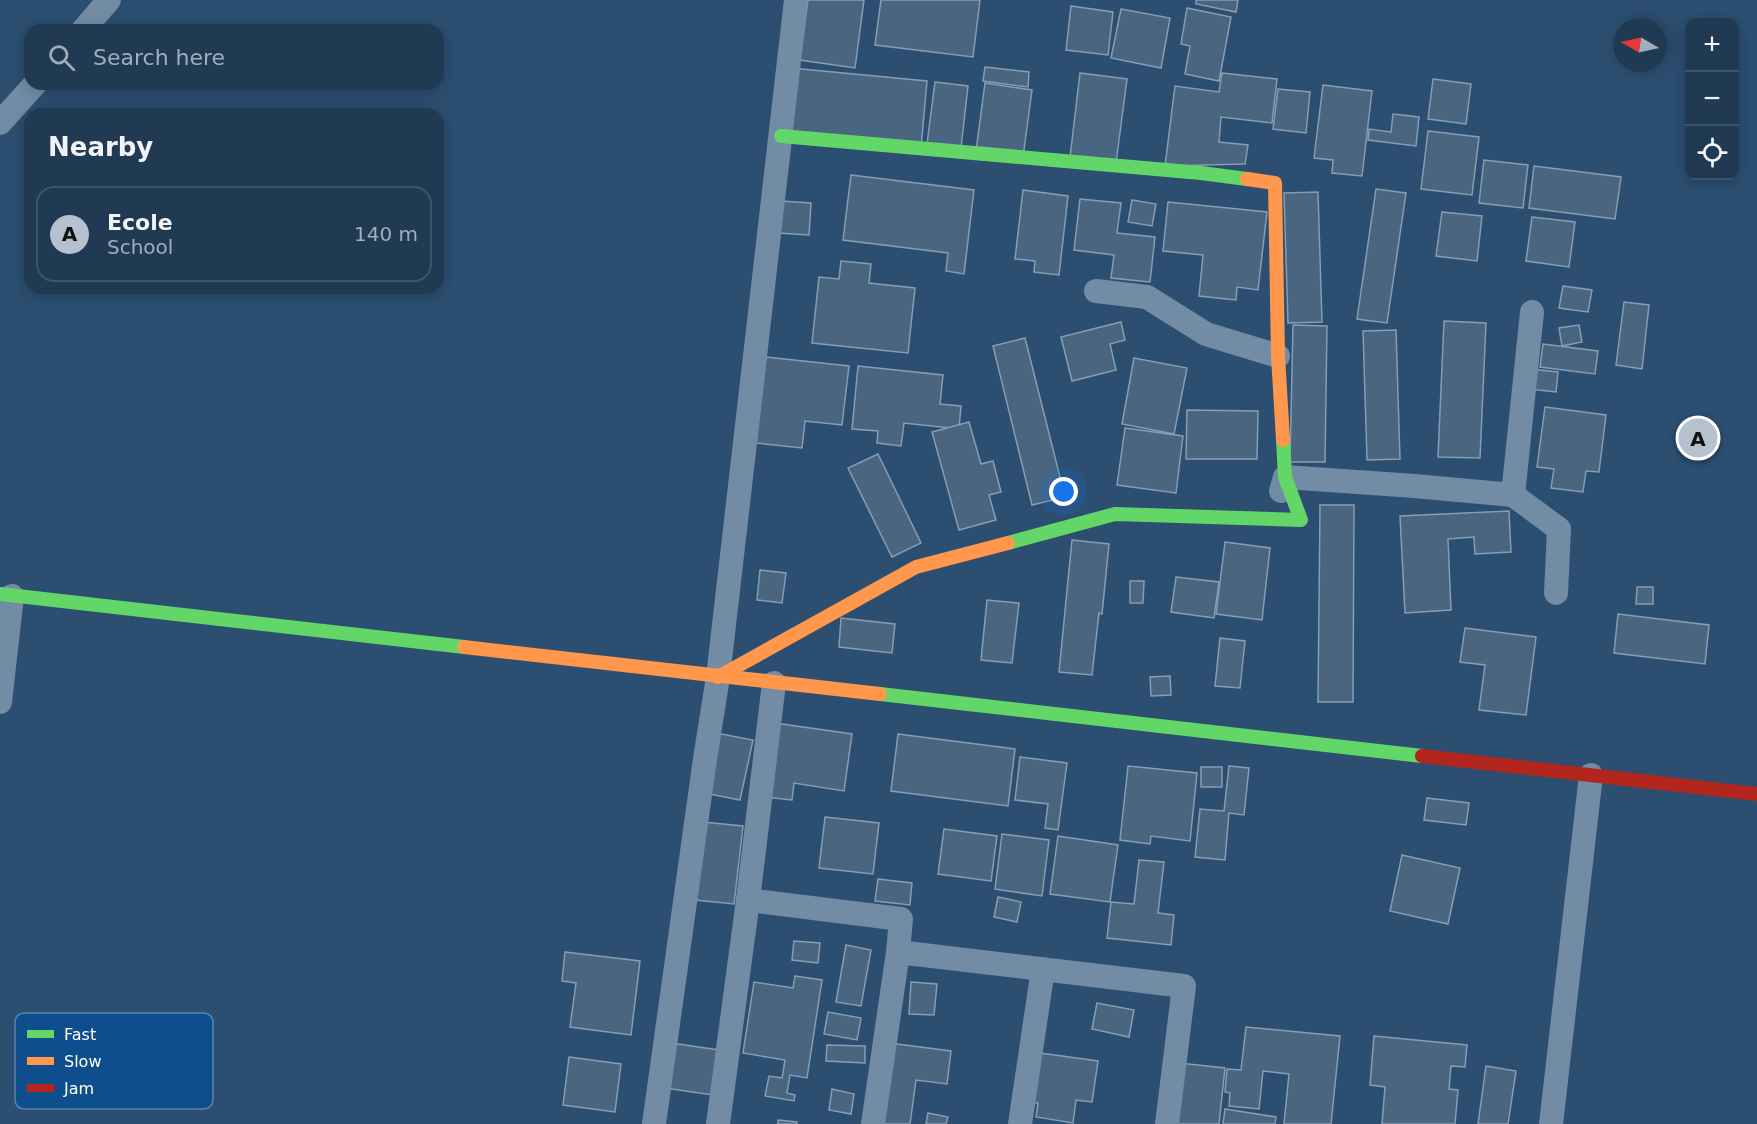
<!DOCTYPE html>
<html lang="en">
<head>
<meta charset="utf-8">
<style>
  body { margin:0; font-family:"DejaVu Sans",sans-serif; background:#2d455e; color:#f1f3f6 }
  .controls { position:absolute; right:18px; top:18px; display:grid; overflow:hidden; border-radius:12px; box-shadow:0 3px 15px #0003 }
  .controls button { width:54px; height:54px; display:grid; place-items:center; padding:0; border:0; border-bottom:2px solid #3e546b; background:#213a54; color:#f1f3f6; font:30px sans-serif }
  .compass { position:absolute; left:1613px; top:18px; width:54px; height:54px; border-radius:50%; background:#213a54; box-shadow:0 3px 15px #0003; rotate:279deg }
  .you { position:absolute; left:1064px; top:492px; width:21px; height:21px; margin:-15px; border:4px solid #fff; border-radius:50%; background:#1a73e8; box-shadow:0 0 0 9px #1a73e833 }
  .badge { display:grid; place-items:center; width:39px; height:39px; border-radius:50%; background:#b5c1cd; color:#111; font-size:20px; font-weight:700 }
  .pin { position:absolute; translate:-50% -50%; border:3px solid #fff; box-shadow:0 2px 6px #0006 }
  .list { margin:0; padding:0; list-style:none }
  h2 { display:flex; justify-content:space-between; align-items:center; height:78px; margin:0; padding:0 24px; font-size:26px }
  h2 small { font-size:20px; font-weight:400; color:#a2adb8 }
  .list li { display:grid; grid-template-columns:39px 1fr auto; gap:18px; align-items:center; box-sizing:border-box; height:96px; margin:0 12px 12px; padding:0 12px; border:2px solid #3e546b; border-radius:18px }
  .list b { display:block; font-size:22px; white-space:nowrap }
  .list p { margin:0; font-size:20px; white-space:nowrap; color:#a2adb8 }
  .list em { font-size:20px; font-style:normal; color:#a2adb8 }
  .icon { flex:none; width:33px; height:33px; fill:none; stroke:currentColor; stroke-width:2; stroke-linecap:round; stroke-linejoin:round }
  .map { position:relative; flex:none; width:1757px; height:1124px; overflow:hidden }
  .search { position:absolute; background:#213a54; box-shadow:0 3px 15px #0003; left:24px; top:24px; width:420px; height:66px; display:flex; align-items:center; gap:15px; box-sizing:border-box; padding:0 21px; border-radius:18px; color:#a2adb8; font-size:22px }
  .panel { position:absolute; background:#213a54; box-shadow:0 3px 15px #0003; left:24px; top:108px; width:420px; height:186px; border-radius:18px }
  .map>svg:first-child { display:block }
</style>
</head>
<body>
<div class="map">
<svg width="1757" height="1124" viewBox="0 0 1757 1124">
  <rect width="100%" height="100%" fill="#2c4e70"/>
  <g fill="#496580" stroke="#879db3" stroke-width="1.5">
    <path d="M808 0H864L855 68 800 60Z"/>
    <path d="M881 0H980L973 57 875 45Z"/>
    <path d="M1196 0H1238L1236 12 1196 4Z"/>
    <path d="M1071 6 1113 12 1108 55 1066 50Z"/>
    <path d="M1187 8 1231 17 1219 81 1185 74 1190 46 1181 44Z"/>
    <path d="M1121 9 1170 18 1161 68 1111 58Z"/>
    <path d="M985 67 1029 72 1028 87 983 81Z"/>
    <path d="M791 68 927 81 921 148 785 134Z"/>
    <path d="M1080 73 1127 79 1116 163 1070 157Z"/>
    <path d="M1222 73 1277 79 1272 123 1221 117 1219 142 1248 145 1245 164 1165 166 1175 86 1219 92Z"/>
    <path d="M1433 79 1471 84 1466 124 1428 119Z"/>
    <path d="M935 82 968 86 961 148 927 144Z"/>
    <path d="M985 83 1032 90 1023 157 976 151Z"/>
    <path d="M1323 85 1372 91 1362 176 1332 173 1333 160 1314 158Z"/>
    <path d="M1278 89 1310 92 1306 133 1273 129Z"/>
    <path d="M1393 114 1419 117 1416 146 1368 140 1369 129 1391 132Z"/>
    <path d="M1428 131 1479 137 1472 195 1421 189Z"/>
    <path d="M1484 160 1528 165 1523 208 1479 203Z"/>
    <path d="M1534 166 1621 177 1615 219 1529 208Z"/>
    <path d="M851 175 974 190 964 274 946 271 948 253 843 240Z"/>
    <path d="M1376 189 1406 193 1387 323 1357 319Z"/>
    <path d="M1023 190 1068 196 1059 275 1034 272 1035 261 1015 259Z"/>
    <path d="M1318 192 1322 322 1288 323 1284 193Z"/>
    <path d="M1080 199 1121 203 1117 233 1155 237 1150 282 1111 278 1114 255 1074 250Z"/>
    <path d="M1132 200 1156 204 1152 226 1128 222Z"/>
    <path d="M780 201 811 203 809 235 778 233Z"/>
    <path d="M1168 202 1267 212 1258 290 1237 287 1236 300 1199 296 1203 255 1163 251Z"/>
    <path d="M1442 212 1482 216 1477 261 1436 256Z"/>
    <path d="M1532 217 1575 222 1569 267 1526 261Z"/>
    <path d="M841 261 871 264 869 283 915 288 908 353 812 343 819 277 839 279Z"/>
    <path d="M1563 286 1592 290 1588 312 1559 308Z"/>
    <path d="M1624 302 1649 305 1642 369 1616 365Z"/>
    <path d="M1444 321 1486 323 1480 458 1438 457Z"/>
    <path d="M1121 322 1125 340 1110 344 1116 370 1072 381 1061 337Z"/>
    <path d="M1293 325 1327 326 1325 462H1290Z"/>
    <path d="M1579 325 1582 342 1562 346 1559 328Z"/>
    <path d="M1396 330 1400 459 1367 460 1363 331Z"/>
    <path d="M1025 338 1065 497 1032 505 993 346Z"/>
    <path d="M1543 344 1598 351 1595 374 1540 367Z"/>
    <path d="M766 357 849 366 842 425 805 421 802 448 756 443Z"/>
    <path d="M1134 358 1187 368 1174 434 1122 424Z"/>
    <path d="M858 366 943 375 940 404 961 406 959 429 904 423 901 446 877 443 878 431 852 429Z"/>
    <path d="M1531 369 1558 372 1556 392 1529 389Z"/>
    <path d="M1545 407 1606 415 1599 472 1586 471 1583 492 1551 488 1554 469 1537 467Z"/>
    <path d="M1187 410 1258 411 1257 459H1186Z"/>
    <path d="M969 422 981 464 993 461 1001 492 989 495 996 520 959 530 932 432Z"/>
    <path d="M1125 428 1183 436 1176 493 1117 485Z"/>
    <path d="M878 454 921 543 892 557 848 468Z"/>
    <path d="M1320 505H1354L1353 702H1318Z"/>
    <path d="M1509 511 1511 552 1475 554 1474 537 1448 539 1451 610 1405 613 1400 516Z"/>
    <path d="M1072 540 1109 544 1102 614 1099 613 1092 675 1059 672Z"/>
    <path d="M1225 542 1270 548 1262 620 1216 614Z"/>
    <path d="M760 570 786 573 782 603 757 600Z"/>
    <path d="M1176 577 1219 582 1214 618 1171 612Z"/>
    <path d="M1130 581H1144L1143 603H1130Z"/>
    <path d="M1637 587H1653V604H1636Z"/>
    <path d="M987 600 1019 603 1012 663 981 660Z"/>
    <path d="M1618 614 1709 625 1705 664 1614 653Z"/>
    <path d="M841 618 895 624 892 653 839 647Z"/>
    <path d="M1465 628 1536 637 1526 715 1479 710 1485 665 1460 662Z"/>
    <path d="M1220 638 1245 641 1240 688 1215 686Z"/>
    <path d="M1170 676 1171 695 1151 696 1150 677Z"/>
    <path d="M775 723 852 734 844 791 794 783 792 800 765 797Z"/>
    <path d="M716 733 753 740 740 800 704 793Z"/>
    <path d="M898 734 1015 749 1008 806 891 791Z"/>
    <path d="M1020 757 1067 763 1058 830 1045 828 1048 804 1015 800Z"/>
    <path d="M1128 766 1197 773 1190 841 1151 836 1150 844 1120 840Z"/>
    <path d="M1229 766 1249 768 1244 815 1229 813 1225 860 1195 857 1200 809 1224 811Z"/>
    <rect x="1201" y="767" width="21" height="20"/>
    <path d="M1427 798 1469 803 1466 825 1424 820Z"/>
    <path d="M825 817 879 823 873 874 819 868Z"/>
    <path d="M703 822 743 826 734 904 695 900Z"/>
    <path d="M944 829 997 836 991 881 938 874Z"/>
    <path d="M1002 834 1049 840 1042 896 995 889Z"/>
    <path d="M1058 836 1118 845 1110 902 1050 894Z"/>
    <path d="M1402 855 1460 868 1448 924 1390 911Z"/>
    <path d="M1139 860 1164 862 1158 913 1174 915 1171 945 1107 938 1111 902 1134 904Z"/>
    <path d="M878 879 912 883 910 905 875 901Z"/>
    <path d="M998 897 1021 902 1017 922 994 917Z"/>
    <path d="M794 941 820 943 818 963 792 960Z"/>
    <path d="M846 945 871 950 861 1006 836 1002Z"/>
    <path d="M565 952 640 961 631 1035 570 1027 576 983 562 981Z"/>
    <path d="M795 976 822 980 807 1078 790 1075 787 1093 795 1095 794 1101 765 1096 769 1076 782 1078 785 1060 743 1053 754 982 793 988Z"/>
    <path d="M911 982 937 984 934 1015 909 1014Z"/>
    <path d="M1097 1003 1134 1010 1129 1037 1092 1029Z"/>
    <path d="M828 1012 861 1018 857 1040 824 1034Z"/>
    <path d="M1246 1027 1340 1036 1331 1124H1284L1289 1074 1263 1071 1259 1109 1229 1106 1230 1093 1225 1092 1227 1069 1241 1070Z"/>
    <path d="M1374 1036 1467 1045 1465 1067 1451 1066 1449 1089 1458 1090 1455 1124H1382L1385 1087 1370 1085Z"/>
    <path d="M671 1043 719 1050 713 1095 665 1088Z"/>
    <path d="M889 1043 951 1051 947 1084 916 1080 910 1124H878Z"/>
    <path d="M827 1045 865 1046V1063L826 1061Z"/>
    <path d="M1040 1053 1098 1061 1092 1102 1076 1100 1073 1123 1036 1117 1038 1103H1034Z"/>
    <path d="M569 1057 621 1064 615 1112 563 1105Z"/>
    <path d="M1179 1063 1225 1068 1219 1124H1173Z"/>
    <path d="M1486 1066 1516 1071 1508 1124H1478Z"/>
    <path d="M832 1089 854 1094 851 1114 829 1110Z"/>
    <path d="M1225 1109 1276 1117 1275 1124H1223Z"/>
    <path d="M928 1113 948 1117 946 1124H926Z"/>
    <path d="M778 1120 797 1122V1124H778Z"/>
  </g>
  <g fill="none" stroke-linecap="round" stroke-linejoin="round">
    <g stroke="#738ca5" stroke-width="24">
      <path d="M83 30 109 0"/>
      <path d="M0 123 35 84"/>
      <path d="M1096 291 1147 297 1206 334 1278 356"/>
      <path d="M1281 491 1285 477 1415 486 1513 495 1559 529 1556 593"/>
      <path d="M1513 495 1532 312"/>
      <path d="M0 702 12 596"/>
      <path d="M748 900 901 919 898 952 873 1124"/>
      <path d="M898 952 1184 986 1167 1124"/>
      <path d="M654 1124 705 759 718 677 796 0"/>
      <path d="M718 1124 748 900 774 683"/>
      <path d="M1020 1124 1043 969"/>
      <path d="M1551 1124 1591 775"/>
    </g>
    <g stroke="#63d668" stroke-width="14">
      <path d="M781 136 1201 173 1247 179"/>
      <path d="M1008 543 1115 514 1301 520 1285 477 1283 440"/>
      <path d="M0 594 464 647"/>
      <path d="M880 694 1422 756"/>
    </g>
    <g stroke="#ff974d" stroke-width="14">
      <path d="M1247 179 1275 183 1278 356 1283 440"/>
      <path d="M464 647 880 694"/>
      <path d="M718 677 916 567 1008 543"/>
    </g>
    <path stroke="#b3261e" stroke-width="14" d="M1422 756 1757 794"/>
  </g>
  <rect x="15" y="1013" width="198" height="96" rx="9" fill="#0f4e8d" stroke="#5783af" stroke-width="1.5"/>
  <rect x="27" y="1030" width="27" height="8" fill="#63d668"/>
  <rect x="27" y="1057" width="27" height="8" fill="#ff974d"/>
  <rect x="27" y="1084" width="27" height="8" fill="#b3261e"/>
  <g font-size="16" fill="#fff">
    <text x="64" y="1040">Fast</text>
    <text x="64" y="1067">Slow</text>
    <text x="64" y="1094">Jam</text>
  </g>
</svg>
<div class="controls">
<button>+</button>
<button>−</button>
<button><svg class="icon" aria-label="locate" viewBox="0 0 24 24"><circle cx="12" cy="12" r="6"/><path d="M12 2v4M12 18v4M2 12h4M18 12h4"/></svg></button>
</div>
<svg class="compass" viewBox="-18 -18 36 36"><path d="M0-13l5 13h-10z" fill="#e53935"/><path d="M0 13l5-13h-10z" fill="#a2adb8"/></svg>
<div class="you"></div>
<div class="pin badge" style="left:1698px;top:438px">A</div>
<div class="search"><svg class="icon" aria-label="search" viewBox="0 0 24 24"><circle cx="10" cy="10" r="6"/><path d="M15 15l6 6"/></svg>Search here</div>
<section class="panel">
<h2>Nearby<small></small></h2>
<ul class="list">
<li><span class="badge">A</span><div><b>Ecole</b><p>School</p></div><em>140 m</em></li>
</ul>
</section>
</div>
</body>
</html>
